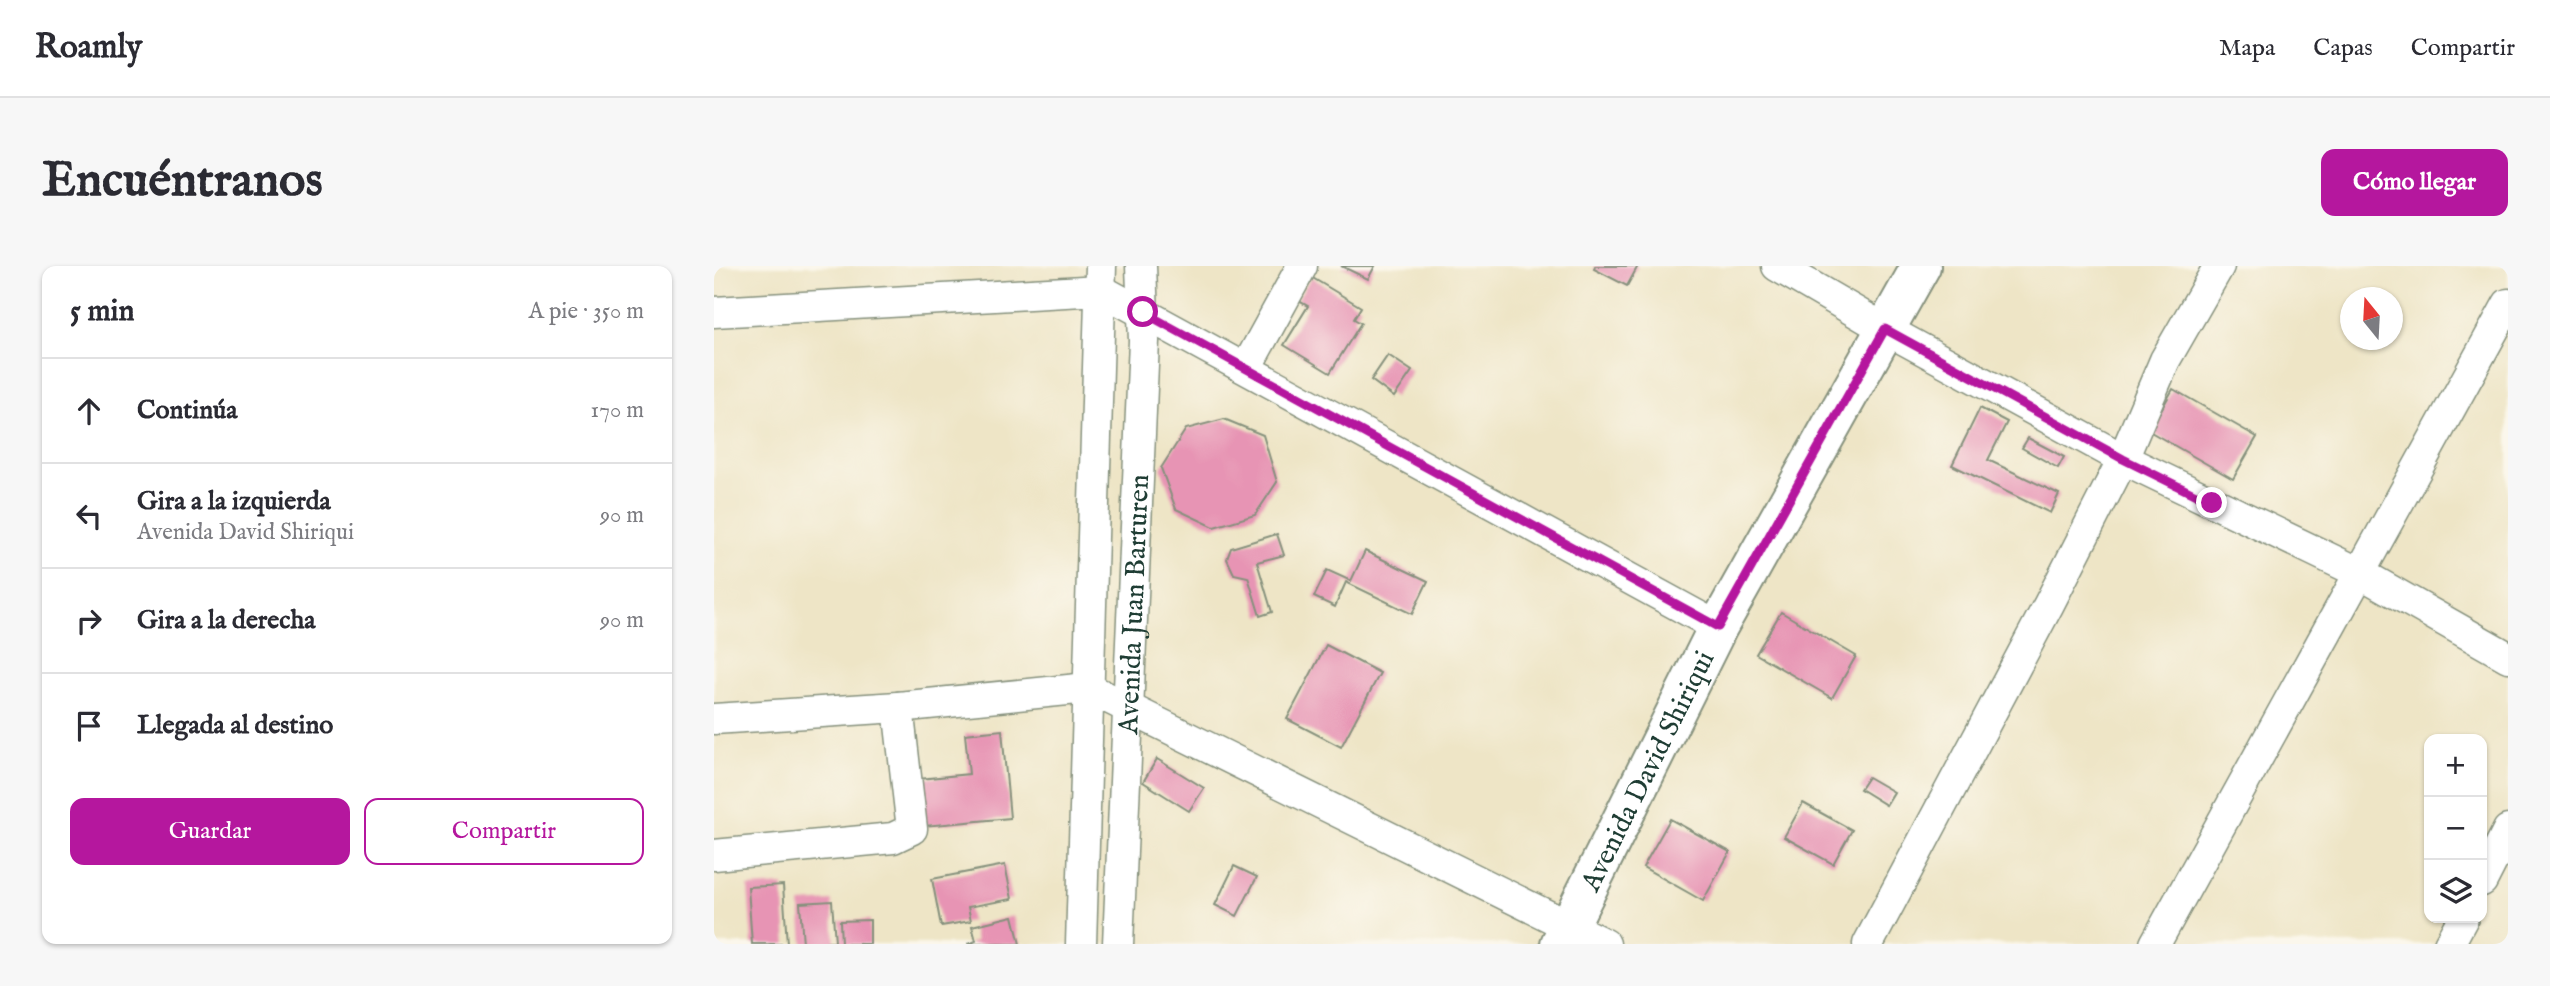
<!DOCTYPE html>
<html lang="es">
<head>
<meta charset="utf-8">
<style>
  body { margin:0; font-family:"IM FELL English",serif; background:#f7f7f7; color:#2b2b33 }
  .controls { position:absolute; right:21px; bottom:21px; display:grid; overflow:hidden; border-radius:14px; box-shadow:0 2px 5px #0004 }
  .controls button { width:63px; height:63px; display:grid; place-items:center; padding:0; border:0; border-bottom:2px solid #e1e1e2; background:#fff; color:#2b2b33; font:35px sans-serif }
  .compass { position:absolute; left:1626px; top:21px; width:63px; height:63px; border-radius:50%; background:#fff; box-shadow:0 2px 5px #0004; rotate:342deg }
  .stop { position:absolute; width:21px; height:21px; margin:-16px; border:5px solid #b5179e; border-radius:50%; background:#fff }
  .stop.end { background:#b5179e; border-color:#fff; box-shadow:0 2px 7px #0008 }
  .list { margin:0; padding:0; list-style:none }
  h2 { display:flex; justify-content:space-between; align-items:center; height:91px; margin:0; padding:0 28px; font-size:30px }
  h2 small { font-size:23px; font-weight:400; color:#7c7c81 }
  .list li { display:grid; grid-template-columns:46px 1fr auto; gap:21px; align-items:center; box-sizing:border-box; height:105px; padding:0 28px; border-top:2px solid #e1e1e2 }
  .list b { display:block; font-size:26px; white-space:nowrap }
  .list p { margin:0; font-size:23px; white-space:nowrap; color:#7c7c81 }
  .list em { font-size:23px; font-style:normal; color:#7c7c81 }
  .actions { display:flex; gap:14px; padding:21px 28px }
  .actions a { flex:1; padding:16px 0; border:2px solid #b5179e; border-radius:14px; text-align:center; font-size:24px; color:#b5179e }
  .actions .main { background:#b5179e; color:#fff }
  .icon { flex:none; width:38px; height:38px; fill:none; stroke:currentColor; stroke-width:2; stroke-linecap:round; stroke-linejoin:round }
  .map { position:relative; flex:none; width:1794px; height:678px; overflow:hidden; border-radius:14px }
  header { display:flex; align-items:center; gap:42px; box-sizing:border-box; height:98px; padding:0 35px; background:#fff; border-bottom:2px solid #e1e1e2 }
  header strong { font-size:33px }
  nav { display:flex; gap:38px; margin-inline-start:auto; font-size:24px }
  .intro { display:flex; align-items:center; justify-content:space-between; box-sizing:border-box; height:168px; padding:0 42px }
  h1 { margin:0; font-size:49px }
  .button { padding:18px 32px; border-radius:14px; background:#b5179e; color:#fff; font-size:24px; font-weight:700 }
  main { display:flex; gap:42px; padding:0 42px }
  aside { flex:1; background:#fff; border-radius:14px; box-shadow:0 2px 5px #0004 }
  .map>svg:first-child { display:block }
</style>
</head>
<body>
<header>
<strong>Roamly</strong>
<nav><a>Mapa</a><a>Capas</a><a>Compartir</a></nav>
</header>
<div class="intro"><h1>Encuéntranos</h1><a class="button">Cómo llegar</a></div>
<main>
<aside>
<h2>5 min<small>A pie · 350 m</small></h2>
<ul class="list">
<li><svg class="icon" aria-label="ahead" viewBox="0 0 24 24"><path d="M12 20V5M6 11l6-6 6 6"/></svg><div><b>Continúa</b></div><em>170 m</em></li>
<li><svg class="icon" aria-label="left" viewBox="0 0 24 24"><path d="M17 20v-9H6M10 6l-5 5 5 5"/></svg><div><b>Gira a la izquierda</b><p>Avenida David Shiriqui</p></div><em>90 m</em></li>
<li><svg class="icon" aria-label="right" viewBox="0 0 24 24"><path d="M7 20v-9h11M14 6l5 5-5 5"/></svg><div><b>Gira a la derecha</b></div><em>90 m</em></li>
<li><svg class="icon" aria-label="arrive" viewBox="0 0 24 24"><path d="M6 21V4h12l-3 4 3 4H6"/></svg><div><b>Llegada al destino</b></div></li>
</ul>
<div class="actions"><a class="main">Guardar</a><a>Compartir</a></div>
</aside>
<div class="map">
<svg width="1794" height="678" viewBox="0 0 1794 678">
  <rect width="100%" height="100%" fill="#fbf7ec"/>
  <filter id="ink" filterUnits="userSpaceOnUse"><feTurbulence type="fractalNoise" baseFrequency=".0143" numOctaves="2"/><feDisplacementMap in="SourceGraphic" scale="14" xChannelSelector="R" yChannelSelector="G"/><feConvolveMatrix kernelMatrix="1 2 1 2 8 2 1 2 1" color-interpolation-filters="sRGB"/></filter>
  <filter id="wash" filterUnits="userSpaceOnUse"><feTurbulence type="fractalNoise" baseFrequency=".00686" numOctaves="4" result="noise"/><feDisplacementMap in="SourceGraphic" scale="28" xChannelSelector="R" yChannelSelector="G"/><feGaussianBlur stdDeviation="1.57" result="paint"/><feColorMatrix in="noise" values="0 0 0 0 0 0 0 0 0 0 0 0 0 0 0 0 0 1.4 0 .05"/><feComposite in="paint" operator="in"/></filter>
  <g filter="url(#wash)">
    <rect width="100%" height="100%" fill="#eee5c6"/>
    <g id="blocks">
      <g fill="#e794b4">
        <path d="M627 0H661L654 13Z"/>
        <path d="M881 0H924L913 20 880 3Z"/>
        <path d="M597 11 647 41 640 53 647 57 616 107 570 79 594 40 583 34Z"/>
        <path d="M674 89 698 105 680 131 657 114Z"/>
        <path d="M1459 123 1543 171 1519 213 1435 165Z"/>
        <path d="M1266 142 1293 156 1274 194 1345 228 1336 247 1238 199Z"/>
        <path d="M510 153 549 169 563 216 541 249 500 261 462 243 447 202 472 163Z"/>
        <path d="M1314 172 1350 191 1344 202 1308 182Z"/>
        <path d="M563 268 570 289 543 296 558 346 546 350 534 311 520 308 513 293 517 282Z"/>
        <path d="M651 285 714 315 698 348 632 316 621 341 600 331 613 304 637 315Z"/>
        <path d="M1067 346 1142 390 1118 432 1042 388Z"/>
        <path d="M612 379 666 407 627 481 573 453Z"/>
        <path d="M288 464 296 552 210 560 205 513 255 508 251 468Z"/>
        <path d="M443 493 490 522 475 545 429 516Z"/>
        <path d="M1154 511 1180 526 1172 539 1146 523Z"/>
        <path d="M1089 537 1138 564 1119 598 1070 571Z"/>
        <path d="M956 553 1016 586 989 635 929 601Z"/>
        <path d="M291 599 298 633 254 641 257 655 227 660 218 613Z"/>
        <path d="M520 600 543 611 523 650 501 639Z"/>
        <path d="M69 619 73 678H38L34 621Z"/>
        <path d="M118 635 121 676 89 678 86 637Z"/>
        <path d="M299 650 306 678H254L262 675 258 660Z"/>
        <path d="M156 654V678H127L126 655Z"/>
      </g>
    </g>
  </g>
  <g filter="url(#ink)">
    <use href="#blocks" fill-opacity="0" stroke="#86917d" stroke-width="2"/>
    <g fill="none" stroke-linecap="round" stroke-linejoin="round">
      <g stroke="#86917d" stroke-width="33">
        <g id="minor">
          <path d="M1063 0 1171 63 1409 193 1646 307 1794 391"/>
          <path d="M0 46 387 24 1004 361"/>
          <path d="M532 102 588 0"/>
          <path d="M0 453 184 441 374 422 891 678"/>
          <path d="M0 589 179 572 198 563 184 441"/>
          <path d="M1768 615 1794 564"/>
          <path d="M367 678 387 0"/>
          <path id="s1" d="M404 678 430 75 427 0"/>
          <path d="M1154 678 1335 338 1409 193 1451 94 1505 0"/>
          <path d="M1441 678 1794 38"/>
          <path d="M1735 678 1749 652"/>
        </g>
      </g>
      <g stroke="#86917d" stroke-width="42">
        <g id="major">
          <path id="s2" d="M846 678 1004 361 1207 0"/>
        </g>
      </g>
      <use href="#minor" stroke="#fff" stroke-width="30"/>
      <use href="#major" stroke="#fff" stroke-width="38"/>
    </g>
  </g>
  <g fill="none" stroke-linecap="round" stroke-linejoin="round" filter="url(#ink)">
    <path stroke="#b5179e" stroke-width="9" d="M429 46 1004 361 1171 63 1409 193 1498 237"/>
  </g>
  <g text-anchor="middle" stroke-width="7" stroke-linejoin="round" paint-order="stroke">
    <g font-size="28" fill="#1f3d34" stroke="#fbf7ec">
      <text dy="10" stroke="none"><textPath href="#s1" startOffset="340">Avenida Juan Barturen</textPath></text>
      <text dy="10" stroke="none"><textPath href="#s2" startOffset="194">Avenida David Shiriqui</textPath></text>
    </g>
  </g>
</svg>
<div class="controls">
<button>+</button>
<button>−</button>
<button><svg class="icon" aria-label="layers" viewBox="0 0 24 24"><path d="M12 4l9 5-9 5-9-5zM3 14l9 5 9-5"/></svg></button>
</div>
<svg class="compass" viewBox="-18 -18 36 36"><path d="M0-13l5 13h-10z" fill="#e53935"/><path d="M0 13l5-13h-10z" fill="#7c7c81"/></svg>
<div class="stop" style="left:429px;top:46px"></div>
<div class="stop end" style="left:1498px;top:237px"></div>
</div>
</main>
</body>
</html>
